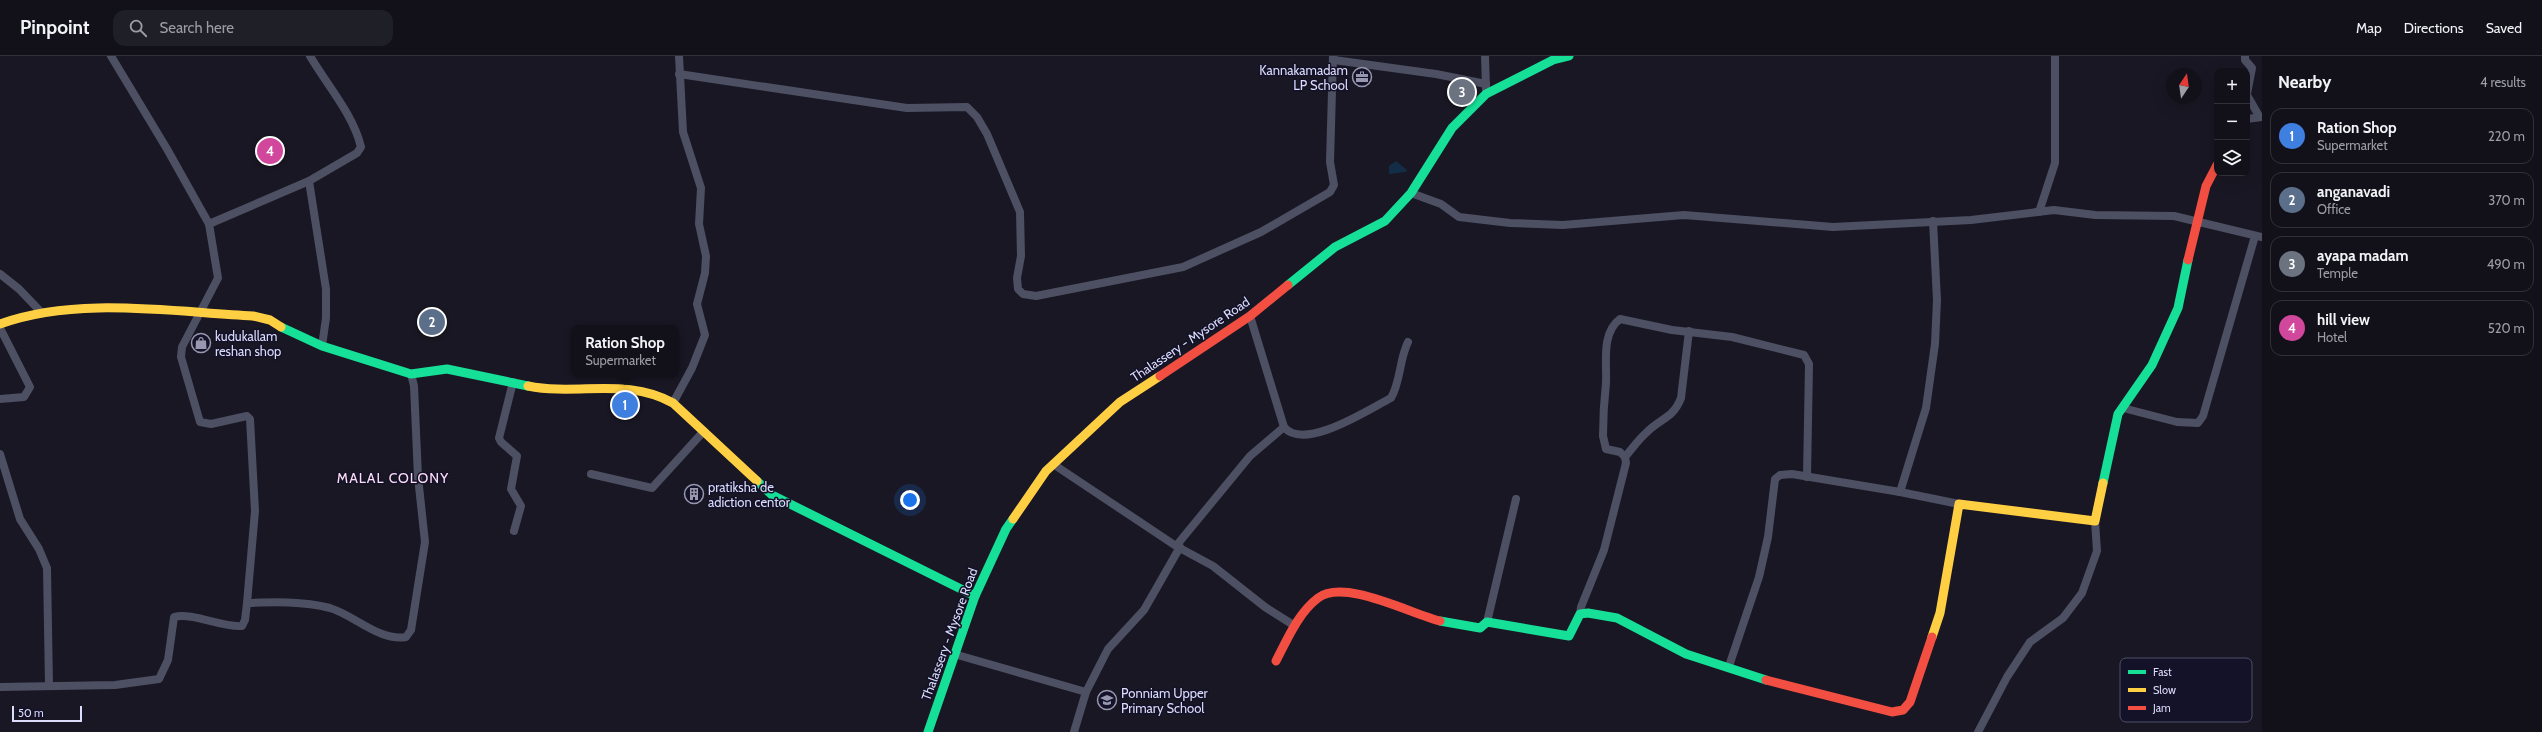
<!DOCTYPE html>
<html lang="en">
<head>
<meta charset="utf-8">
<style>
  body { margin:0; font-family:Cabin,sans-serif; background:#1f1f27; color:#f1f3f6 }
  .controls { position:absolute; right:12px; top:12px; display:grid; overflow:hidden; border-radius:8px; box-shadow:0 4px 16px #0002 }
  .controls button { width:36px; height:36px; display:grid; place-items:center; padding:0; border:0; border-bottom:1px solid #313139; background:#12111a; color:#f1f3f6; font:20px sans-serif }
  .compass { position:absolute; left:2166px; top:12px; width:36px; height:36px; border-radius:50%; background:#12111a; box-shadow:0 4px 16px #0002; rotate:13deg }
  .scale { position:absolute; left:12px; bottom:10px; width:70px; box-sizing:border-box; padding-left:4px; border:2px solid #dcdcfc; border-top:0; font-size:11px; line-height:14px; white-space:nowrap; color:#dcdcfc; -webkit-text-stroke:3px #131228; paint-order:stroke }
  .you { position:absolute; left:910px; top:444px; width:14px; height:14px; margin:-10px; border:3px solid #fff; border-radius:50%; background:#1a73e8; box-shadow:0 0 0 6px #1a73e833 }
  .badge { display:grid; place-items:center; width:26px; height:26px; border-radius:50%; background:#db2777; color:#fff; font-size:13px; font-weight:700 }
  .pin { position:absolute; translate:-50% -50%; border:2px solid #fff; box-shadow:0 1px 4px #0006 }
  .popup { position:absolute; left:571px; top:269px; width:108px; height:52px; box-sizing:border-box; display:grid; place-content:center; border-radius:8px; background:#12111a; filter:drop-shadow(0 1px 3px #0005); font-size:13px; white-space:nowrap; color:#9c9da2 }
  .popup b { font-size:15px; color:#f1f3f6 }
  .popup::after { content:''; position:absolute; left:50%; top:100%; margin-left:-8px; border:8px solid transparent; border-top-color:#12111a }
  .list { margin:0; padding:0; list-style:none }
  h2 { display:flex; justify-content:space-between; align-items:center; height:52px; margin:0; padding:0 16px; font-size:17px }
  h2 small { font-size:13px; font-weight:400; color:#9c9da2 }
  .list li { display:grid; grid-template-columns:26px 1fr auto; gap:12px; align-items:center; box-sizing:border-box; height:56px; margin:0 8px 8px; padding:0 8px; border:1px solid #313139; border-radius:12px }
  .list b { display:block; font-size:15px; white-space:nowrap }
  .list p { margin:0; font-size:13px; white-space:nowrap; color:#9c9da2 }
  .list em { font-size:13px; font-style:normal; color:#9c9da2 }
  .icon { flex:none; width:22px; height:22px; fill:none; stroke:currentColor; stroke-width:2; stroke-linecap:round; stroke-linejoin:round }
  .map { position:relative; flex:none; width:2262px; height:676px; overflow:hidden }
  header { display:flex; align-items:center; gap:24px; box-sizing:border-box; height:56px; padding:0 20px; background:#12111a; border-bottom:1px solid #313139 }
  header strong { font-size:19px }
  nav { display:flex; gap:22px; margin-inline-start:auto; font-size:14px }
  .search { width:280px; height:36px; background:#1f1f27; display:flex; align-items:center; gap:10px; box-sizing:border-box; padding:0 14px; border-radius:12px; color:#9c9da2; font-size:15px }
  main { display:flex }
  aside { flex:1; background:#12111a }
  .map>svg:first-child { display:block }
</style>
</head>
<body>
<header>
<strong>Pinpoint</strong>
<div class="search"><svg class="icon" aria-label="search" viewBox="0 0 24 24"><circle cx="10" cy="10" r="6"/><path d="M15 15l6 6"/></svg>Search here</div>
<nav><a>Map</a><a>Directions</a><a>Saved</a></nav>
</header>
<main>
<div class="map">
<svg width="2262" height="676" viewBox="0 0 2262 676">
  <rect width="100%" height="100%" fill="#181723"/>
  <path fill="#132d47" d="M1396 105 1407 114 1406 116 1389 118V110Z"/>
  <g fill="none" stroke-linecap="round" stroke-linejoin="round">
    <g stroke="#4d4f63" stroke-width="8">
      <path d="M111 0 167 93 209 168 309 125"/>
      <path d="M310 0C327 29 353 58 361 91L357 97 309 125 326 233V262L322 290"/>
      <path d="M1485 0 1486 33"/>
      <path d="M2245 0V4L2252 12 2247 38"/>
      <path d="M1334 4 1436 18 1486 28"/>
      <path d="M679 18 907 52 967 51 977 61 987 78 1020 156 1021 200 1017 222 1018 233 1023 238 1036 240 1183 211 1261 176 1330 136 1334 129 1330 106 1333 0"/>
      <path d="M2247 39 2259 60"/>
      <path d="M2247 63 2262 61"/>
      <path d="M1411 137 1441 148 1459 161 1510 167 1563 169 1684 159 1833 171 1971 164 2054 154 2095 159 2174 160 2262 181"/>
      <path d="M2039 156 2055 107V0"/>
      <path d="M209 168 218 222 182 291 181 301 200 366 211 368 247 360 250 363 255 455 247 547C275 546 302 545 330 552 354 559 380 586 406 581L411 574 425 486 418 421 414 330 411 318"/>
      <path d="M0 218 19 233 41 256"/>
      <path d="M0 272 30 331 24 341 0 343"/>
      <path d="M513 326 499 382 501 386 517 400 511 433 521 450 514 475"/>
      <path d="M673 347 692 312 705 279 697 248 705 217 706 200 699 168 701 132 683 76 679 0"/>
      <path d="M2123 352 2177 366 2198 367 2203 360 2255 180"/>
      <path d="M1284 371C1304 396 1369 353 1391 342 1401 325 1399 304 1408 286"/>
      <path d="M0 398 20 463 39 493 47 512 49 630"/>
      <path d="M1625 401C1632 393 1638 384 1646 377 1660 362 1673 363 1681 342L1689 275"/>
      <path d="M1053 408 1176 490 1213 510 1265 551 1295 570"/>
      <path d="M591 418 652 432 704 375"/>
      <path d="M1900 436 1959 448"/>
      <path d="M1176 490 1250 400 1284 371 1250 260"/>
      <path d="M1580 558 1581 551 1604 494 1626 407 1625 401 1620 396 1606 393 1603 380C1603 362 1604 345 1606 327 1607 307 1601 277 1620 263L1672 274 1732 281 1804 299 1809 308 1807 421"/>
      <path d="M1487 566 1516 443"/>
      <path d="M954 598 1086 636"/>
      <path d="M1729 610 1759 521 1768 481 1775 423 1780 419 1792 418 1900 436 1926 352 1935 288 1937 244 1933 165"/>
      <path d="M0 631 115 629 159 623 168 604 174 561C192 556 223 572 242 570L245 564 247 547"/>
      <path d="M1074 676 1086 636 1108 593 1144 554 1180 491"/>
      <path d="M1978 676 2007 621 2030 586 2063 562 2082 537 2097 495 2095 465"/>
    </g>
    <g stroke="#16e098" stroke-width="9">
      <path d="M1288 229 1335 191 1385 165 1411 137 1452 72 1486 38 1553 4 1569 0"/>
      <path d="M281 271 322 290 411 318 447 313 528 330"/>
      <path d="M757 425 772 439 975 540"/>
      <path d="M2103 427 2118 358 2152 309 2178 252 2188 204"/>
      <path d="M1440 565 1480 572 1487 566 1569 580 1580 558 1588 557 1617 562 1686 598 1766 624"/>
      <path d="M928 676 975 540 1006 473 1013 463"/>
    </g>
    <g stroke="#ffcf43" stroke-width="9">
      <path d="M0 268C77 240 172 256 253 260L270 264 281 271"/>
      <path d="M528 330C578 340 627 321 673 347L757 425"/>
      <path d="M1013 463 1046 415 1120 346 1160 320"/>
      <path d="M1932 581 1940 557 1959 448 2095 465 2103 427"/>
    </g>
    <g stroke="#f24e42" stroke-width="9">
      <path d="M2188 204 2206 130 2217 109"/>
      <path d="M1160 320 1250 260 1288 229"/>
      <path d="M1276 605C1287 584 1298 557 1318 542 1344 522 1411 558 1440 565"/>
      <path d="M1766 624 1892 656 1903 654 1910 646 1932 581"/>
    </g>
  </g>
  <defs>
    <g id="office-ring" transform="scale(1)"><circle r="9.5" fill="#131228" stroke="#9797b0" stroke-width="1.5"/><path d="M-6-3h4V-5.5h4V-3h4V5H-6ZM-1-4.5V-3h2v-1.5ZM-6 0V1H6V0Z" fill="#9797b0"/></g>
    <g id="shop-ring" transform="scale(1)"><circle r="9.5" fill="#131228" stroke="#9797b0" stroke-width="1.5"/><path d="M-5-2.5h2.3a2.7 3.5 0 0 1 5.4 0H5L5.5 6h-11ZM-1.5-2.5h3a1.5 2.3 0 0 0-3 0Z" fill="#9797b0"/></g>
    <g id="building-ring" transform="scale(1)"><circle r="9.5" fill="#131228" stroke="#9797b0" stroke-width="1.5"/><path d="M-4-6H4V6H1V3H-1V6H-4ZM-2.5-4.3h1.7v1.8h-1.7ZM.8-4.3h1.7v1.8H.8ZM-2.5-1h1.7V.8h-1.7ZM.8-1h1.7V.8H.8Z" fill="#9797b0"/></g>
    <g id="school-ring" transform="scale(1)"><circle r="9.5" fill="#131228" stroke="#9797b0" stroke-width="1.5"/><path d="M0-5L7-2L0 1L-7-2ZM-4 1L0 2.5L4 1V4Q0 6-4 4Z" fill="#9797b0"/></g>
  </defs>
  <g fill-rule="evenodd">
    <use href="#office-ring" x="1362" y="21"/>
    <use href="#shop-ring" x="201" y="287"/>
    <use href="#building-ring" x="694" y="438"/>
    <use href="#school-ring" x="1107" y="644"/>
  </g>
  <g text-anchor="middle" stroke-width="3" stroke-linejoin="round" paint-order="stroke">
    <g font-size="13" fill="#dcdcfc" stroke="#131228" text-anchor="start">
      <text x="1348" y="19" text-anchor="end">Kannakamadam<tspan x="1348" dy="15">LP School</tspan></text>
      <text x="215" y="285">kudukallam<tspan x="215" dy="15">reshan shop</tspan></text>
      <text x="708" y="436">pratiksha de<tspan x="708" dy="15">adiction centor</tspan></text>
      <text x="1121" y="642">Ponniam Upper<tspan x="1121" dy="15">Primary School</tspan></text>
    </g>
    <g font-size="13" fill="#dcdcfc" stroke="#131228">
      <text transform="translate(1190 283) rotate(-34)" y="5">Thalassery - Mysore Road</text>
      <text transform="translate(949 578) rotate(-70)" y="5">Thalassery - Mysore Road</text>
    </g>
    <g font-size="14" letter-spacing="1" fill="#fdddf5" stroke="#131228">
      <text x="393" y="427">MALAL COLONY</text>
    </g>
  </g>
  <rect x="2120" y="602" width="132" height="64" rx="6" fill="#131228" stroke="#4f4f68" stroke-width="1"/>
  <rect x="2128" y="614" width="18" height="4" fill="#16e098"/>
  <rect x="2128" y="632" width="18" height="4" fill="#ffcf43"/>
  <rect x="2128" y="650" width="18" height="4" fill="#f24e42"/>
  <g font-size="11" fill="#dcdcfc">
    <text x="2153" y="620">Fast</text>
    <text x="2153" y="638">Slow</text>
    <text x="2153" y="656">Jam</text>
  </g>
</svg>
<div class="controls">
<button>+</button>
<button>−</button>
<button><svg class="icon" aria-label="layers" viewBox="0 0 24 24"><path d="M12 4l9 5-9 5-9-5zM3 14l9 5 9-5"/></svg></button>
</div>
<svg class="compass" viewBox="-18 -18 36 36"><path d="M0-13l5 13h-10z" fill="#e53935"/><path d="M0 13l5-13h-10z" fill="#9c9da2"/></svg>
<div class="scale">50 m</div>
<div class="you"></div>
<div class="pin badge" style="left:625px;top:349px;background:#3f7fe0">1</div>
<div class="popup"><b>Ration Shop</b>Supermarket</div>
<div class="pin badge" style="left:432px;top:266px;background:#5c6f8a">2</div>
<div class="pin badge" style="left:1462px;top:36px;background:#6b7280">3</div>
<div class="pin badge" style="left:270px;top:95px;background:#d1479c">4</div>
</div>
<aside>
<h2>Nearby<small>4 results</small></h2>
<ul class="list">
<li><span class="badge" style="background:#3f7fe0">1</span><div><b>Ration Shop</b><p>Supermarket</p></div><em>220 m</em></li>
<li><span class="badge" style="background:#5c6f8a">2</span><div><b>anganavadi</b><p>Office</p></div><em>370 m</em></li>
<li><span class="badge" style="background:#6b7280">3</span><div><b>ayapa madam</b><p>Temple</p></div><em>490 m</em></li>
<li><span class="badge" style="background:#d1479c">4</span><div><b>hill view</b><p>Hotel</p></div><em>520 m</em></li>
</ul>
</aside>
</main>
</body>
</html>
